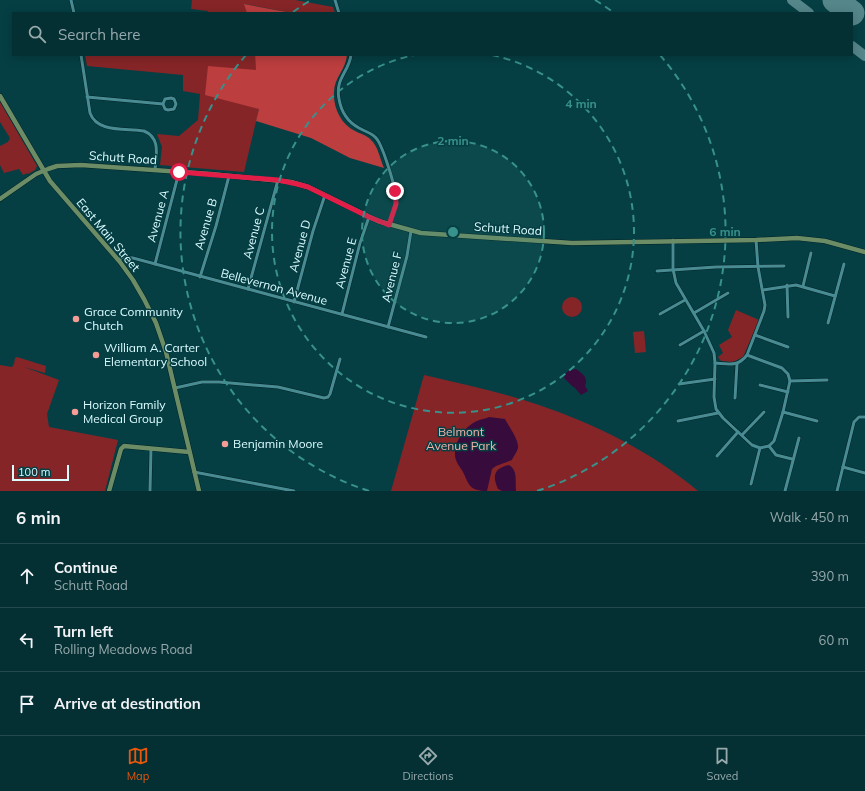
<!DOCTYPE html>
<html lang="en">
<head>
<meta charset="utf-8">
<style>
  body { margin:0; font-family:Mulish,sans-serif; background:#0d373b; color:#f1f3f6 }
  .scale { position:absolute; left:12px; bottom:10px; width:57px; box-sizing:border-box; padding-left:4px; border:2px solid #dbfcff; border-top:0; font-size:11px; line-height:14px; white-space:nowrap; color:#dbfcff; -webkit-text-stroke:3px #053f44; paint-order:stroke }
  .stop { position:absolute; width:12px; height:12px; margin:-9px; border:3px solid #e11d48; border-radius:50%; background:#fff }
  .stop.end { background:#e11d48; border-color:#fff; box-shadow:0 1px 4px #0008 }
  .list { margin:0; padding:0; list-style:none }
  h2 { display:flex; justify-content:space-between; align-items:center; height:52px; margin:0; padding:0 16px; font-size:17px }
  h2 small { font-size:13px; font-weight:400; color:#97a9ac }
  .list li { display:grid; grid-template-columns:26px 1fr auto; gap:12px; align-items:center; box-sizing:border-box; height:64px; padding:0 16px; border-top:1px solid #254a4e }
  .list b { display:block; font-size:15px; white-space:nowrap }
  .list p { margin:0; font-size:13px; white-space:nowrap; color:#97a9ac }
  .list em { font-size:13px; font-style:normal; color:#97a9ac }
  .icon { flex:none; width:22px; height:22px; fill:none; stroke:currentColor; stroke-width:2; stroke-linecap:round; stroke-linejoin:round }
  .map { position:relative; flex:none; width:865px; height:491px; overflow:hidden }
  .search { position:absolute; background:#042f33; box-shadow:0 2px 10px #0003; left:12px; right:12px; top:12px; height:44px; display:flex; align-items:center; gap:10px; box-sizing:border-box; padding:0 14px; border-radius:0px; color:#97a9ac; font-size:15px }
  .sheet { height:244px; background:#042f33 }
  nav { display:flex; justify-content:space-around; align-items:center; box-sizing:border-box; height:56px; border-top:1px solid #254a4e; background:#042f33; font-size:11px; color:#97a9ac }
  nav a { display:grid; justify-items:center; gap:2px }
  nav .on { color:#ea580c }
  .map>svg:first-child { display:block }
</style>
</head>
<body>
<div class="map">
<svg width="865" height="491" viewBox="0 0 865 491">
  <rect width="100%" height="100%" fill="#053f44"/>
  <g fill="#862527">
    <path d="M192 0H295L333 7 335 13H292L245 4 247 13H208V11L191 9Z"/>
    <path d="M85 55H255L259 109 244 172 160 165 162 147 157 134 179 136 198 120 200 94 183 91V75L87 66Z"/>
    <path d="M0 102 37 166 35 170 28 174V173L23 175 19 169 4 173 0 165V146L8 142 10 138 0 122Z"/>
    <circle cx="572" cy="307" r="10"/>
    <path d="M736 310 759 320 743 357 733 362 721 361 718 357 723 353 719 345 732 337 728 330Z"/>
    <path d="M644 331 646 352 635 353 633 332Z"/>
    <path d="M17 357 46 366 45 373 24 367 59 380 47 414 49 427 118 440 105 491H0V365L12 367 14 364 15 358Z"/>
    <path d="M424 375C462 384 501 392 539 405 595 424 652 452 698 491H391Z"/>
  </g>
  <g fill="#bd3e3f">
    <path d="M244 4 292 13H247Z"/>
    <path d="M255 55H347C346 69 334 78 334 92 333 108 341 124 355 131 360 134 367 135 371 140 378 146 380 159 384 168L350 158 311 138 256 121 259 109 205 95 208 66 256 70Z"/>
  </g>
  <g fill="#380b3d">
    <path d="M576 369C582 373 589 378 585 386L588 391 581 395 575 388 572 386 564 378C566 371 569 370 576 369Z"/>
    <path d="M489 417 505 419C509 427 519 440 518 448 517 452 513 457 512 460L496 466 492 469 487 491C470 491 469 485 463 472 460 467 455 461 455 455 454 442 465 426 477 421 481 419 485 419 489 417Z"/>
    <path d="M509 465C518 470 515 481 516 491H502L498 489C492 476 494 468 509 465Z"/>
  </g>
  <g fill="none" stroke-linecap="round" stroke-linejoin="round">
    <g stroke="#55868a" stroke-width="10">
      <path d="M792 0 809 13"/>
      <path d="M852 46 865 56"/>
    </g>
    <path stroke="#55868a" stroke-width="25" d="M835 0 852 13"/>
    <g stroke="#002427" stroke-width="4">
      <g id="street">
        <path d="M71 0 74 13"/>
        <path d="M335 0 339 13"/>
        <path d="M81 55 90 113C97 133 126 128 144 131 161 138 156 155 155 170"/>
        <path d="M351 55C349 72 335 78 339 99 341 111 348 122 359 128 364 131 371 133 375 137 382 142 396 189 396 198 396 207 392 216 389 225"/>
        <path d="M87 97 163 104 165 99 171 98 174 99 176 104 174 109 168 110 165 109 163 104"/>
        <path d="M673 240V269L676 283 704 331 714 353 715 363 714 397 716 409 723 418 752 445 760 448 769 446 774 441 783 412 790 381 788 374 782 368 747 355"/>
        <path d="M118 260 123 257 133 258 426 337"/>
        <path d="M155 264 179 172"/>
        <path d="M657 271 716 267 784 266"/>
        <path d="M200 277 216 226 229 176"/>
        <path d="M787 285 788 317"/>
        <path d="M803 286 811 253"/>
        <path d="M248 289 278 180"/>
        <path d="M763 290 796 285 835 296"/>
        <path d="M294 302 313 231 325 195"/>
        <path d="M694 313 728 293"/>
        <path d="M342 314 360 243 369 217"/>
        <path d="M660 314 685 300"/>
        <path d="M828 323 844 264"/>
        <path d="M388 327 407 256 411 231"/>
        <path d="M755 335 788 347"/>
        <path d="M680 345 704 331"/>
        <path d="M715 363C729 364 738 367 747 355L764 311 765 305 758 267 756 240"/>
        <path d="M790 381 827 380"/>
        <path d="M679 384 715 379"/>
        <path d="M760 385 788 392"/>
        <path d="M175 388 202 382H219L278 387 324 398 328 397 330 394 340 359"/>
        <path d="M735 398 737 364"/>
        <path d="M783 412 817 421"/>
        <path d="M678 421 718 413"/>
        <path d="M742 435 764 412"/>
        <path d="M769 446 776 455 792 459"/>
        <path d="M717 456 738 432"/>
        <path d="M843 467 865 473"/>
        <path d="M194 472 294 491"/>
        <path d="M751 484 760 448"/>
        <path d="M150 491 151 449"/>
        <path d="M785 491 799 438"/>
        <path d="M837 491 854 422 859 417H865"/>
      </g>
    </g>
    <g stroke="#002427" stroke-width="5.5">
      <g id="secondary">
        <path d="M0 96 50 181 120 262 133 280 144 299 156 323 166 352 199 491"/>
        <path d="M0 199 36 174 48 169 57 166 81 165 211 174 291 182 308 187 378 221 421 233 572 243 756 240 797 238 825 241 865 252"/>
        <path d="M109 491 121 449 124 446 189 452"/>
      </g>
    </g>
    <use href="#street" stroke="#498b92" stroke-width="3"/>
    <use href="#secondary" stroke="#6c8c66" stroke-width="4.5"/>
  </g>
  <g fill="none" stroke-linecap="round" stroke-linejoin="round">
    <path stroke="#e11d48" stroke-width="5" d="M179 172 278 180 297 184 308 187 369 217 389 225 396 204 395 191"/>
  </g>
  <circle cx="453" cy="232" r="91" fill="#38918b" fill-opacity=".12"/>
  <g fill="none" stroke="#38918b" stroke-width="2" stroke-dasharray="7 5">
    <circle cx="453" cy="232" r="91"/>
    <path d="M492 55A181 181 0 1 1 414 55"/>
    <path d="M369 491A272 272 0 0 1 246 55M293 12A272 272 0 0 1 311 0M595 0A272 272 0 0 1 613 12M660 55A272 272 0 0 1 537 491"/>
  </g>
  <g fill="#f59c96" stroke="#053f44" stroke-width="1.5">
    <circle cx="76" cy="319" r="4"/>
    <circle cx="96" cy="355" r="4"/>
    <circle cx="75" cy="412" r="4"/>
    <circle cx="225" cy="444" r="4"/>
  </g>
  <g text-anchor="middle" stroke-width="3" stroke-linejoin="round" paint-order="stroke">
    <g font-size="12" fill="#dbfcff" stroke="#053f44">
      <text transform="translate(123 158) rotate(4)" y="4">Schutt Road</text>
      <text transform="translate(158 216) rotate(-75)" y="4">Avenue A</text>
      <text transform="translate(206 224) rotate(-74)" y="4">Avenue B</text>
      <text transform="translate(508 229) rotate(4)" y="4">Schutt Road</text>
      <text transform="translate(254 233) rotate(-75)" y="4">Avenue C</text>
      <text transform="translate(108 235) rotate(50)" y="4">East Main Street</text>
      <text transform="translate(300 246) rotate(-75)" y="4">Avenue D</text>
      <text transform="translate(346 263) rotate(-75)" y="4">Avenue E</text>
      <text transform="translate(392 277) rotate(-76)" y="4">Avenue F</text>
      <text transform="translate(274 287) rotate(15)" y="4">Bellevernon Avenue</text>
    </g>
    <g font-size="12" fill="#dbfcff" stroke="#053f44" text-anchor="start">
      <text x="84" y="316">Grace Community<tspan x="84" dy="14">Chutch</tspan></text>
      <text x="104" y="352">William A. Carter<tspan x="104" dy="14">Elementary School</tspan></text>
      <text x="83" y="409">Horizon Family<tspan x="83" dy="14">Medical Group</tspan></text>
      <text x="233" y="448">Benjamin Moore</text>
    </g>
    <g font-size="12" fill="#f3b1ac" stroke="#053f44">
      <text x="461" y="436">Belmont<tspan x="461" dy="14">Avenue Park</tspan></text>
    </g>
  </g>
  <circle cx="453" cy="232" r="6" fill="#38918b" stroke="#053f44" stroke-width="2"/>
  <g font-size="12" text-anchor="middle" font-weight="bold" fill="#38918b" stroke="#053f44" stroke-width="3" stroke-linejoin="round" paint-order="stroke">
    <text x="581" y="108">4 min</text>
    <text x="453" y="145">2 min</text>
    <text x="725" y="236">6 min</text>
  </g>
</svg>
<div class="scale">100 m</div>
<div class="stop" style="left:179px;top:172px"></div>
<div class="stop end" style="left:395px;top:191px"></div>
<div class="search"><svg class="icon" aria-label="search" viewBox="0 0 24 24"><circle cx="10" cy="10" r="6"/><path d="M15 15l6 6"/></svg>Search here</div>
</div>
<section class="sheet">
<h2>6 min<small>Walk · 450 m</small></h2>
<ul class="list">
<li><svg class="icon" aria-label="ahead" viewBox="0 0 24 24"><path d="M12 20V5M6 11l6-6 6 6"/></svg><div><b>Continue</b><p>Schutt Road</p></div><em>390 m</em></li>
<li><svg class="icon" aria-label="left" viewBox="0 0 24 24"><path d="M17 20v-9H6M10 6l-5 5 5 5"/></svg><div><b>Turn left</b><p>Rolling Meadows Road</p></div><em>60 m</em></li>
<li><svg class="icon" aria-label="arrive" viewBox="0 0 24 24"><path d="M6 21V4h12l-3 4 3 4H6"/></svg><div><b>Arrive at destination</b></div></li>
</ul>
</section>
<nav>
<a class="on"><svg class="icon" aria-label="map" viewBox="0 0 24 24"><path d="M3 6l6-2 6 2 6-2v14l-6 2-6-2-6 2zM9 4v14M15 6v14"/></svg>Map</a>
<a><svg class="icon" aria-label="directions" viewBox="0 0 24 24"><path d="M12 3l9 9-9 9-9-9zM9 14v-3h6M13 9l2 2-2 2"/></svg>Directions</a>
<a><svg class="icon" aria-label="saved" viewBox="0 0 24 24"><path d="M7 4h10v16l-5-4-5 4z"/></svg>Saved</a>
</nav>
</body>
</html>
